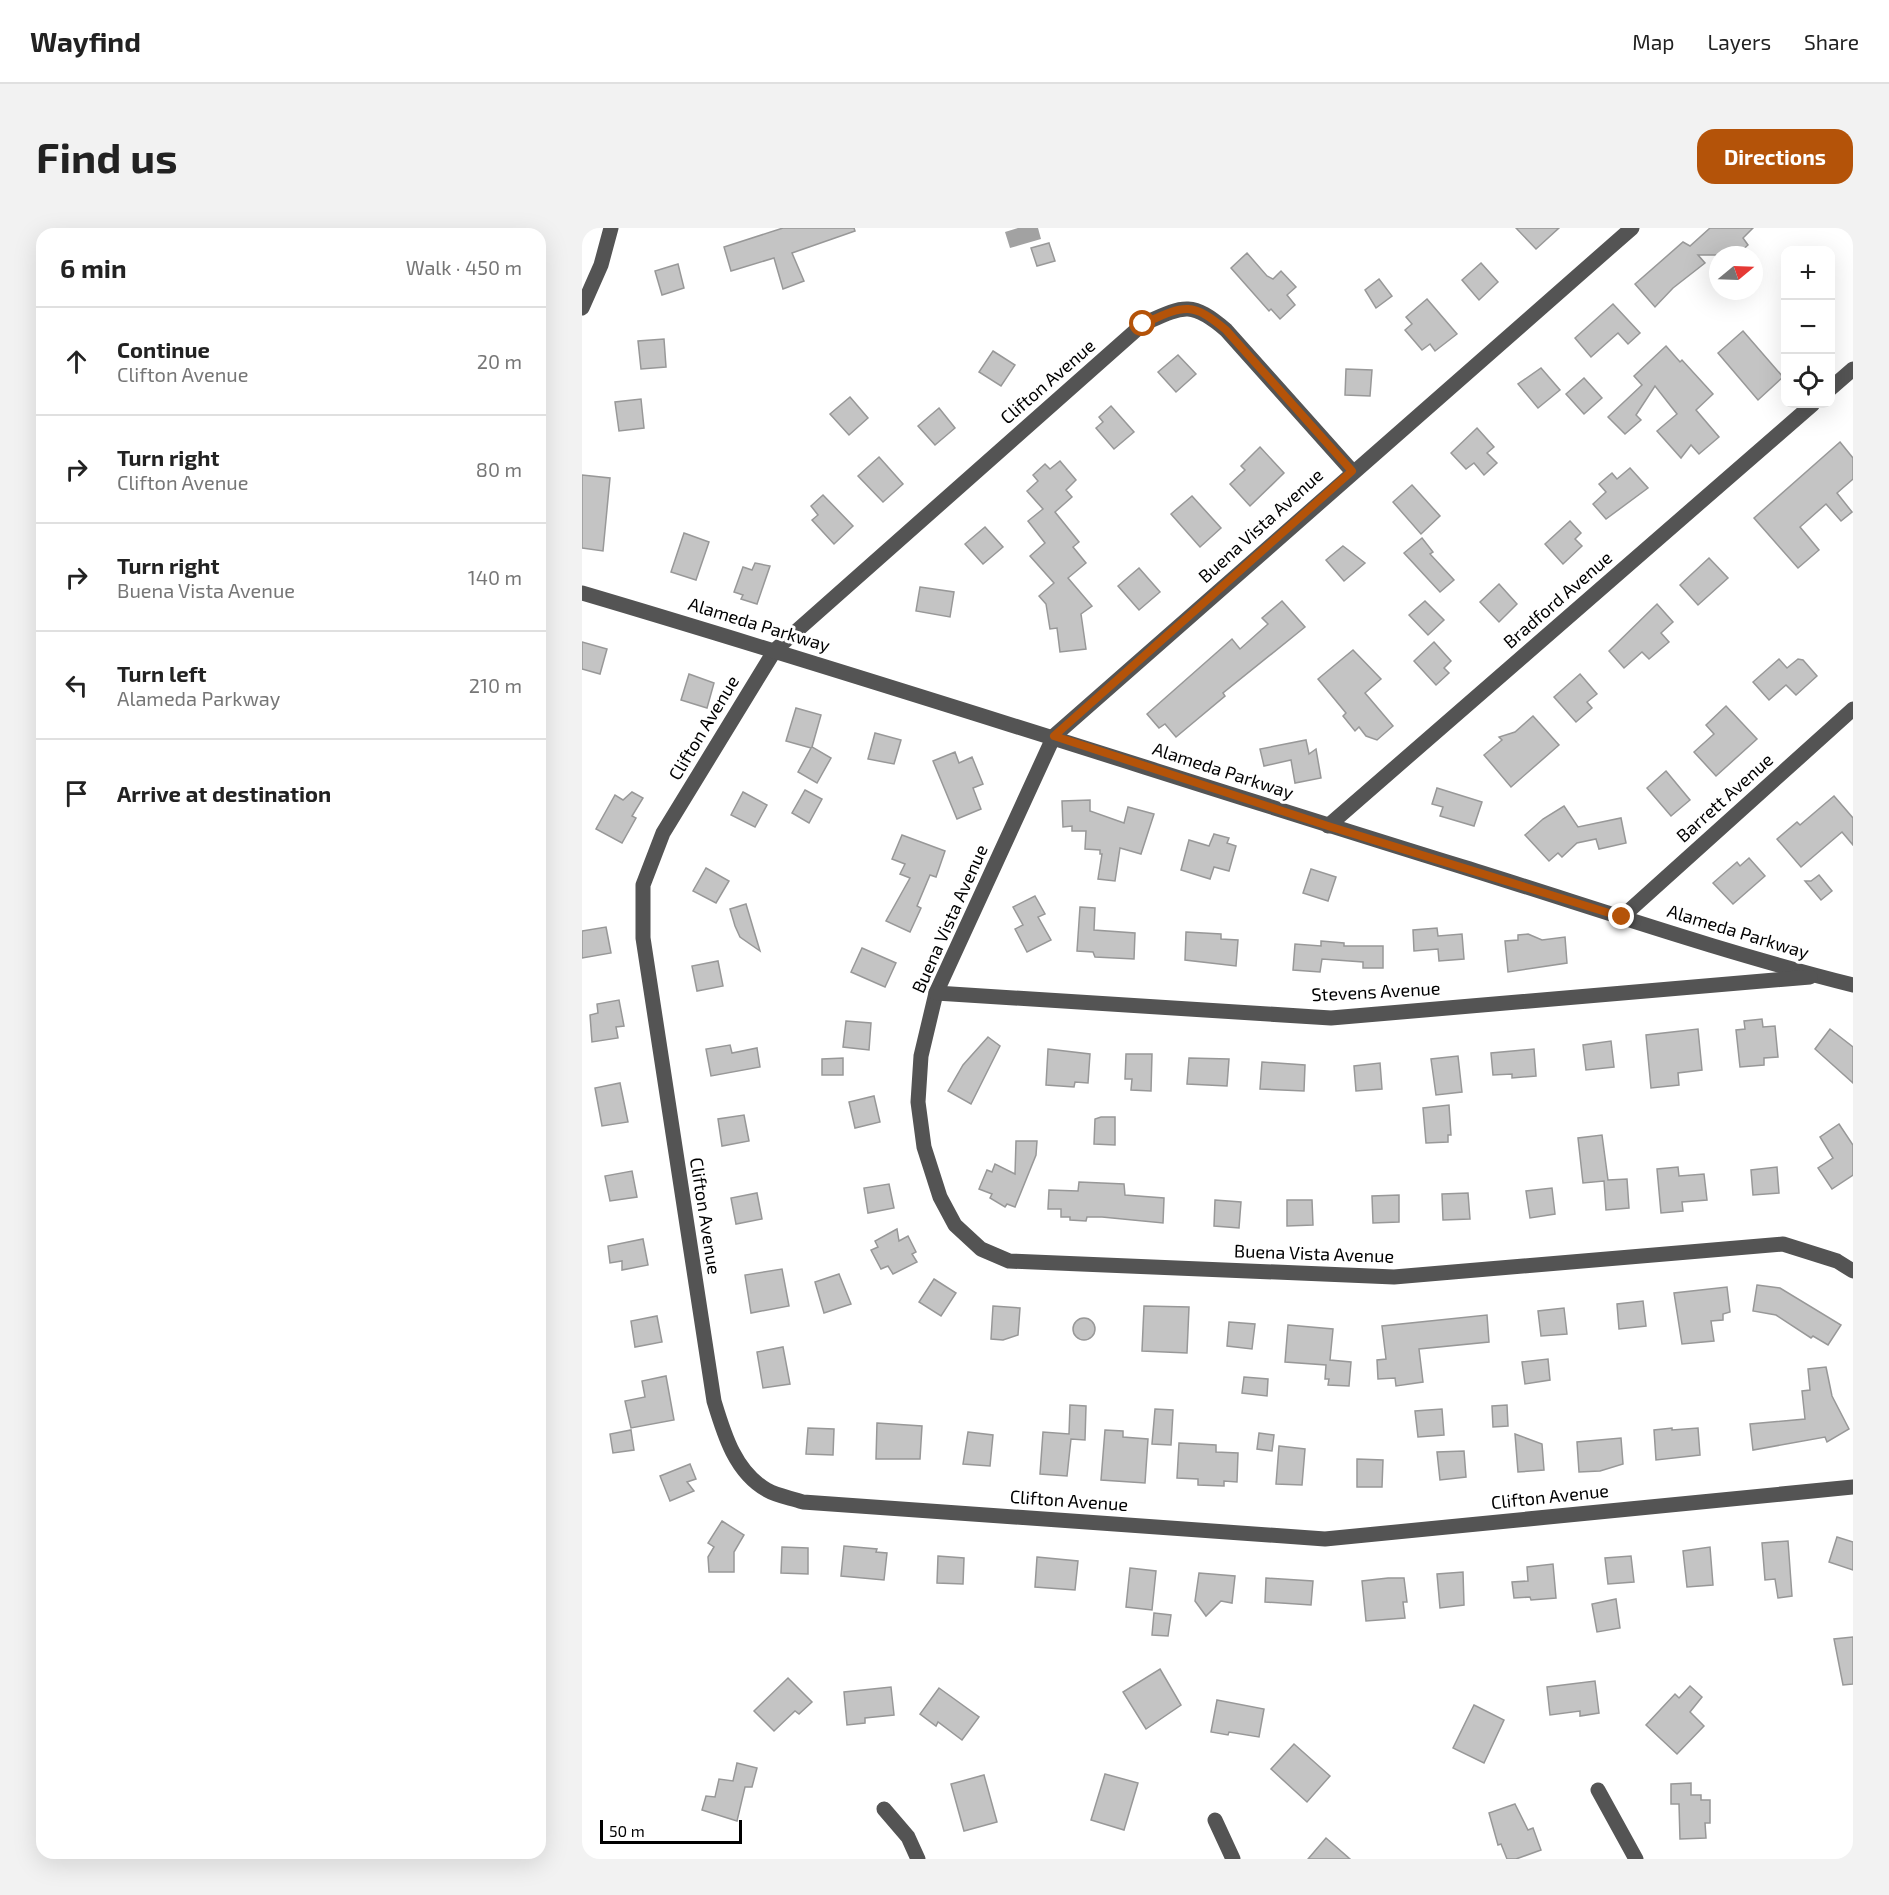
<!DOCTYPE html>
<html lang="en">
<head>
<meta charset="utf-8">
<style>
  body { margin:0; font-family:"Exo 2",sans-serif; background:#f2f2f2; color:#222 }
  .controls { position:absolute; right:18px; top:18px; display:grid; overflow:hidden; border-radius:12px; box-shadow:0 6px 24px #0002 }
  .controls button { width:54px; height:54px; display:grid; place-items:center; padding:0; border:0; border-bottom:2px solid #e0e0e0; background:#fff; color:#222; font:30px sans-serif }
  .compass { position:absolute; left:1127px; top:18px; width:54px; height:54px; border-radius:50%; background:#fff; box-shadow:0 6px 24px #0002; rotate:71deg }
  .scale { position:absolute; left:18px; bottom:15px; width:142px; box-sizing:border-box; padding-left:6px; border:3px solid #000; border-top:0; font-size:16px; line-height:21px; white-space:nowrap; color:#000; -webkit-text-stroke:4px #fff; paint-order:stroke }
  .stop { position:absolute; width:18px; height:18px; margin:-14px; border:4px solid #b45309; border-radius:50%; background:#fff }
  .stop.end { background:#b45309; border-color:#fff; box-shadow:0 2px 6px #0008 }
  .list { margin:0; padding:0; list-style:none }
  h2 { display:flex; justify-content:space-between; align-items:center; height:78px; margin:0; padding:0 24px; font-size:26px }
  h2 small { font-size:20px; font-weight:400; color:#767676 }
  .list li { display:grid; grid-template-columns:39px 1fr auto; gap:18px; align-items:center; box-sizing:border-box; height:108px; padding:0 24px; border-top:2px solid #e0e0e0 }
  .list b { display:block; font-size:22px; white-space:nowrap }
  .list p { margin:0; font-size:20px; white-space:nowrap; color:#767676 }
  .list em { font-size:20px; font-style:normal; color:#767676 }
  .icon { flex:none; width:33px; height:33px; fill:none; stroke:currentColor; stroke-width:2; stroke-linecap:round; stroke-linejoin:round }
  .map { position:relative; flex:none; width:1271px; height:1631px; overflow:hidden; border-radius:18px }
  header { display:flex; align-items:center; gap:36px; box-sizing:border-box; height:84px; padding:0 30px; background:#fff; border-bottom:2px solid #e0e0e0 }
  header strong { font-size:28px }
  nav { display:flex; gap:33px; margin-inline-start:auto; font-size:21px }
  .intro { display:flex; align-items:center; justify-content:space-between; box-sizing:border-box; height:144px; padding:0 36px }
  h1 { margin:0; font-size:42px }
  .button { padding:15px 27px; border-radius:18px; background:#b45309; color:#fff; font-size:21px; font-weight:700 }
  main { display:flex; gap:36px; padding:0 36px }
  aside { flex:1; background:#fff; border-radius:18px; box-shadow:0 6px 24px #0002 }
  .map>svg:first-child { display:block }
</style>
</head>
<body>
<header>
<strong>Wayfind</strong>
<nav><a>Map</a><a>Layers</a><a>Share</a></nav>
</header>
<div class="intro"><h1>Find us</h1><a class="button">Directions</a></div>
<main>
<aside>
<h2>6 min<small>Walk · 450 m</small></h2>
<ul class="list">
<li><svg class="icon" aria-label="ahead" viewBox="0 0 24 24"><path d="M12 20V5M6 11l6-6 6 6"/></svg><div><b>Continue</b><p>Clifton Avenue</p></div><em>20 m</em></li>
<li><svg class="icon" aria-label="right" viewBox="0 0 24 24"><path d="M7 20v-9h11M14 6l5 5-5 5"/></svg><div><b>Turn right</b><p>Clifton Avenue</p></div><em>80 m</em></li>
<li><svg class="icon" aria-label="right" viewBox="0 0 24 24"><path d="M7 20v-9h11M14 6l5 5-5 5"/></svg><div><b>Turn right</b><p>Buena Vista Avenue</p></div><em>140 m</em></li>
<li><svg class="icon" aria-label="left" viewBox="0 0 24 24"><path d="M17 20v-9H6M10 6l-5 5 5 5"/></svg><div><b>Turn left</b><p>Alameda Parkway</p></div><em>210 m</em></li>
<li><svg class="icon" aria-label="arrive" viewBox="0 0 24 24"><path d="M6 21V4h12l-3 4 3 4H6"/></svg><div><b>Arrive at destination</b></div></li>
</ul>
</aside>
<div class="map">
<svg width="1271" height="1631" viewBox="0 0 1271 1631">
  <rect width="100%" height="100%" fill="#fff"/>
  <path fill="#a2a2a2" d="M436 0H456L459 11 428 20 423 4Z"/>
  <g fill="#c4c4c4" stroke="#989898" stroke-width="1.5">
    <path d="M201 0H272L273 3 210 25 222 53 201 61 192 30 149 43 142 19Z"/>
    <path d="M934 0H977L954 21Z"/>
    <path d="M1128 0H1171L1161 10 1166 17 1155 27H1116L1123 35 1091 60 1073 79 1053 56 1101 14 1108 18Z"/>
    <path d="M467 15 473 33 455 38 449 20Z"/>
    <path d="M665 25 685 48 691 51 699 43 714 59 705 67 713 77 698 91 689 81 687 83 649 40Z"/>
    <path d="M899 35 916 54 897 72 880 52Z"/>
    <path d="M96 36 102 60 80 67 73 43Z"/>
    <path d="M797 51 810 68 794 80 783 62Z"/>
    <path d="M845 71 875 106 853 123 848 116 840 122 823 102 830 96 824 89Z"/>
    <path d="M1031 76 1058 105 1046 116 1036 105 1009 129 993 110Z"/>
    <path d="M1161 103 1201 149 1176 172 1136 125Z"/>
    <path d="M82 111 84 139 59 141 56 113Z"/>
    <path d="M1084 118 1098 134 1100 132 1131 166 1114 182 1137 209 1117 226 1109 217 1099 230 1075 203 1095 186 1073 158 1054 187 1059 192 1043 206 1026 189 1060 157 1052 148Z"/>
    <path d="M411 123 433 137 419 158 397 144Z"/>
    <path d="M596 127 614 146 594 164 576 144Z"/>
    <path d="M959 140 978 162 956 180 936 156Z"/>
    <path d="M764 141 790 142 788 168 763 167Z"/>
    <path d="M1002 150 1020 170 1002 186 984 166Z"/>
    <path d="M268 169 286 190 267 207 248 186Z"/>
    <path d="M59 171 62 200 37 203 33 174Z"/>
    <path d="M529 178 552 204 532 221 514 200 521 194 517 189Z"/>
    <path d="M357 180 373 200 353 217 336 198Z"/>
    <path d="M895 200 912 219 905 225 915 235 902 247 892 235 884 241 869 225Z"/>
    <path d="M1258 214 1271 230V251L1255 265 1270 284 1259 293 1244 276 1218 299 1237 322 1216 340 1172 290Z"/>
    <path d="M678 219 702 245 668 278 648 256 663 242 659 238Z"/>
    <path d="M297 229 321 256 301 274 276 248Z"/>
    <path d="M478 233 494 252 484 262 490 269 473 284 497 314 491 319 504 335 486 350 510 378 499 386 504 421 478 424 475 400 468 401 464 376 457 368 472 355 448 328 463 315 446 293 461 281 445 263 456 253 451 247 463 236 468 241Z"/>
    <path d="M1048 240 1066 260 1024 291 1011 276 1024 264 1017 256 1030 245 1035 251Z"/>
    <path d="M0 247 28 250 21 323 0 320Z"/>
    <path d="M830 257 858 288 839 306 811 274Z"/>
    <path d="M241 267 271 298 252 316 230 292 236 287 229 278Z"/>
    <path d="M610 268 639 300 618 319 589 286Z"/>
    <path d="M988 293 999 305 993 311 1000 318 981 336 963 316Z"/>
    <path d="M403 299 421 319 401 336 383 316Z"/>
    <path d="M102 305 127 314 114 352 89 344Z"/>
    <path d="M840 310 851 324 848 326 872 352 858 364 822 325Z"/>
    <path d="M761 318 783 335 762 353 744 332Z"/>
    <path d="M1127 330 1146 350 1116 377 1098 357Z"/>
    <path d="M173 335 188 338 175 376 159 371 161 367 152 364 161 339 170 342Z"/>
    <path d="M557 340 578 364 557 382 536 358Z"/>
    <path d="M917 356 935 376 917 394 898 374Z"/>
    <path d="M338 359 372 364 368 389 334 383Z"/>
    <path d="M700 373 723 399 641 465 643 468 594 509 583 496 577 500 565 486 650 411 658 421 686 396 680 390Z"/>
    <path d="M843 373 862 392 846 407 827 387Z"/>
    <path d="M1075 376 1091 394 1079 405 1087 414 1067 431 1060 424 1042 440 1027 423Z"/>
    <path d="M0 414 25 421 18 446 0 441Z"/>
    <path d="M852 414 869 433 862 440 867 445 854 457 832 433Z"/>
    <path d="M771 422 799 451 783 465 811 498 795 512 784 508 777 499 773 503 761 488 764 485 736 451Z"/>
    <path d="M1197 431 1205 440 1216 431 1221 432 1235 448 1214 467 1204 457 1187 472 1171 454Z"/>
    <path d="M107 446 132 455 125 480 99 472Z"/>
    <path d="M998 446 1015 466 1005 474 1010 480 994 494 972 469Z"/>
    <path d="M1144 478 1175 511 1134 548 1112 524 1132 506 1124 497Z"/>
    <path d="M214 480 239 487 230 519 249 530 235 555 216 544 229 520 204 513Z"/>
    <path d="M951 488 977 517 929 559 902 527 920 512 917 509 933 504Z"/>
    <path d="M293 505 319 512 312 536 286 531Z"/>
    <path d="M724 512 727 526 734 521 739 550 713 555 709 532 682 538 678 521Z"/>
    <path d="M373 524 377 535 390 529 401 556 391 560 399 581 375 591 351 533Z"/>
    <path d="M1084 543 1108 572 1089 588 1065 560Z"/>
    <path d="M855 560 900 574 892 598 858 588 861 579 850 576Z"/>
    <path d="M223 562 240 571 227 595 210 585Z"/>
    <path d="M50 564 61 570 50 588 54 590 40 615 14 601 33 567 41 572Z"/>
    <path d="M161 564 185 577 173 599 149 587Z"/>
    <path d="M1252 568 1271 590V617L1260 604 1219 639 1195 611 1215 594 1218 597Z"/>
    <path d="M508 572V583L542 595 546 579 572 586 559 626 538 620 533 653 516 651 520 626H518V622L503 621 504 603H490V598L481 599 480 573Z"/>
    <path d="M982 578 996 599 1039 590 1044 615 1017 621 1014 611 995 615 980 629 976 625 967 633 943 607 961 591Z"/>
    <path d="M632 606 647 610 645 615 654 618 647 643 632 639 628 651 599 642 607 612 627 618Z"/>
    <path d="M320 607 363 623 354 649 348 647 335 678 339 680 328 704 304 693 328 650 318 646 323 636 310 631Z"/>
    <path d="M1167 630 1183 648 1151 676 1131 655 1155 634 1158 638Z"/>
    <path d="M124 640 147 653 134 675 111 663Z"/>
    <path d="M729 641 754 649 746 673 721 665Z"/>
    <path d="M1237 647 1250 663 1239 672 1223 653H1229Z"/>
    <path d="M453 668 463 686 456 689 469 712 445 724 433 701 441 697 431 679Z"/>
    <path d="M164 676 178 723 158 709 153 698 148 681Z"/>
    <path d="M498 679 513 680 512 702 553 705 552 731 513 729 511 724 495 723Z"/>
    <path d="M24 699 29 725 0 730V703Z"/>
    <path d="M855 700 856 708 880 706 882 731 857 733 856 721 832 723 831 702Z"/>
    <path d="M604 704 639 706V711L656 712 654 738 603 732Z"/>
    <path d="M946 706 960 712 983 709 985 735 926 744 923 713 936 712V707Z"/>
    <path d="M739 713 762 715V718H801V740H781V734L740 731 738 744 711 742 713 716 739 718Z"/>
    <path d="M280 720 314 735 303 759 269 744Z"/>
    <path d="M136 733 141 758 115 763 110 738Z"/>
    <path d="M37 772 42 798 34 799 36 810 10 814 8 787 16 785 15 776Z"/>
    <path d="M1180 791 1181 799 1193 798 1196 829 1182 830V837L1158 839 1154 802 1163 801 1162 793Z"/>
    <path d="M264 793 289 795 287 822 261 819Z"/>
    <path d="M1116 801 1120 842 1096 845 1097 857 1069 860 1064 807Z"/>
    <path d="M1248 801 1271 819V855L1233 821Z"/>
    <path d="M406 809 418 818 389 876 366 863 381 837Z"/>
    <path d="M1029 813 1032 839 1004 842 1001 817Z"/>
    <path d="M148 817 150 825 175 820 178 839 129 848 124 821Z"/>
    <path d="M466 821 508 826 506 855 493 854 492 859 464 857Z"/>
    <path d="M952 821 954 848 930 850V846L911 847 909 825Z"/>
    <path d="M544 826H570L569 863 549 862 550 851H543Z"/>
    <path d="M876 828 880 864 854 867 849 831Z"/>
    <path d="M261 830V847H240V831Z"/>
    <path d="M607 830 647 831 645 858 605 856Z"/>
    <path d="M680 834 723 837 722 863 678 861Z"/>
    <path d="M798 835 800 861 774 863 772 838Z"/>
    <path d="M38 855 46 894 20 898 13 860Z"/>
    <path d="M292 868 298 894 273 900 267 874Z"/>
    <path d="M867 877 869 907H866V914L844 915 841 880Z"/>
    <path d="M162 887 167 913 140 918 136 891Z"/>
    <path d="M519 889H533V917L512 916 513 891Z"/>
    <path d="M1257 896 1271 917V947L1250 961 1236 940 1251 930 1238 909Z"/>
    <path d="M1020 907 1026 952 1045 951 1047 980 1024 982 1022 953 1001 955 996 910Z"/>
    <path d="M434 913H455L454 927 433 979 425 976 423 979 408 970 410 966 397 961 405 942 410 944 413 936 433 946Z"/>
    <path d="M1096 939 1097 948 1122 946 1125 972 1100 974 1101 983 1079 985 1075 941Z"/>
    <path d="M1195 939 1197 965 1171 967 1169 942Z"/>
    <path d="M50 943 55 969 28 973 23 948Z"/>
    <path d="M497 954 542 956 543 967 582 970 581 995 520 989H505L504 993 488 992V989H479V981H466L467 962 496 963Z"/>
    <path d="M307 956 312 980 286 985 282 960Z"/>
    <path d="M970 960 973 986 948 990 944 963Z"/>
    <path d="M175 965 180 991 154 996 149 970Z"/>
    <path d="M886 965 888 991 861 992 860 966Z"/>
    <path d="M817 967V994L791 995 790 968Z"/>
    <path d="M633 972 659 974 657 1000 632 998Z"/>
    <path d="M705 972H730L731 997 705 998Z"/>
    <path d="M315 1001 317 1013 326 1008 334 1024 330 1026 335 1034 311 1046 306 1038 299 1041 289 1022 296 1019 293 1013Z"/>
    <path d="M61 1011 66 1037 40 1042V1033L28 1035 26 1018Z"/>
    <path d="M200 1041 207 1078 169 1085 163 1047Z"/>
    <path d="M257 1046 269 1076 242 1085 233 1054Z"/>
    <path d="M352 1051 374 1065 359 1088 337 1074Z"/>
    <path d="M1175 1057 1198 1060 1259 1097 1246 1117 1231 1108 1229 1110 1194 1087 1171 1083Z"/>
    <path d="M1145 1059 1148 1084 1141 1086V1092L1129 1093 1132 1113 1100 1116 1092 1065Z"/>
    <path d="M1061 1073 1064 1098 1037 1101 1035 1076Z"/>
    <path d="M411 1078 438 1080 436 1107 421 1112 409 1111Z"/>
    <path d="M562 1078 607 1079 605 1125 560 1123Z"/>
    <path d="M982 1080 985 1106 959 1108 956 1083Z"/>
    <path d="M905 1087 907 1114 837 1121 841 1154 814 1158 813 1150 796 1151 795 1132 804 1131 800 1098Z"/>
    <path d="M75 1088 80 1114 53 1119 49 1093Z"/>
    <circle cx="502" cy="1101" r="11"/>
    <path d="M647 1094 673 1096 670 1121 645 1118Z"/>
    <path d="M706 1097 751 1101 748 1132 769 1134 767 1158 746 1157 747 1151H743L744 1137 703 1134Z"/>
    <path d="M201 1119 208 1156 181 1160 175 1124Z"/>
    <path d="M966 1131 968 1152 943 1156 940 1134Z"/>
    <path d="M1244 1139 1250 1168 1267 1201 1245 1214 1243 1209 1171 1222 1168 1196 1223 1191 1220 1163 1228 1162 1226 1141Z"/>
    <path d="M84 1148 92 1192 49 1200 43 1173 63 1169 60 1153Z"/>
    <path d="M662 1149 686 1151 685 1168 660 1165Z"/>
    <path d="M488 1177 504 1178 503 1212 489 1211 485 1248 458 1246 461 1204 487 1206Z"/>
    <path d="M925 1177 926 1198 911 1199 910 1178Z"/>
    <path d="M573 1181 591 1182 589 1217 570 1216Z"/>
    <path d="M860 1181 862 1207 836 1209 833 1183Z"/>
    <path d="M295 1195 340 1198 338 1231H294Z"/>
    <path d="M226 1200 252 1201 251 1227 224 1226Z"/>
    <path d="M1090 1200V1202L1116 1200 1118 1227 1074 1232 1072 1202Z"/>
    <path d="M49 1202 52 1222 31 1225 28 1206Z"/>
    <path d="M523 1202 541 1203V1209L566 1211 563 1255 519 1252Z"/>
    <path d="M386 1204 411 1207 408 1238 381 1236Z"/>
    <path d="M677 1205 692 1207 690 1223 675 1221Z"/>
    <path d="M933 1206 960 1216 962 1242 936 1244Z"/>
    <path d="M1039 1210 1041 1236 1018 1243 997 1244 995 1214Z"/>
    <path d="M597 1215 634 1217V1224L656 1225 655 1254 642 1253V1258L616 1257V1251L595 1250Z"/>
    <path d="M697 1218 723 1221 720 1257 694 1256Z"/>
    <path d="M882 1223 884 1249 858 1252 855 1224Z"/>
    <path d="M775 1231 801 1232 800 1259H775Z"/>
    <path d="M108 1236 114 1251 105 1254 112 1263 88 1273 78 1248Z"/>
    <path d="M140 1293 162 1307 152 1324V1344H127L126 1329 132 1319 126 1315Z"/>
    <path d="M1255 1309 1271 1314V1342L1247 1334Z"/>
    <path d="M1206 1313 1210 1368 1196 1370 1193 1351 1183 1352 1180 1315Z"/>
    <path d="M262 1318 295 1321 294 1324 305 1325 302 1352 259 1348Z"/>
    <path d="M200 1319 226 1320V1346L199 1345Z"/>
    <path d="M1128 1319 1131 1357 1105 1359 1101 1323Z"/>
    <path d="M356 1328 382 1330 381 1356 355 1355Z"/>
    <path d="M1049 1328 1052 1354 1026 1356 1023 1330Z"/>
    <path d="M455 1329 496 1333 493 1362 453 1359Z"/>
    <path d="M971 1336 974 1370 949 1372 948 1369 932 1370 930 1354 946 1353 945 1339Z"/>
    <path d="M548 1340 574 1343 570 1382 544 1379Z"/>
    <path d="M881 1344 882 1377 858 1380 855 1346Z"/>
    <path d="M617 1345 653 1348 650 1375 639 1373 624 1388 613 1373Z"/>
    <path d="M684 1350 731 1353 729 1377 683 1374Z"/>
    <path d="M806 1350H822L825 1374H821L823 1390 784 1393 780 1353Z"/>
    <path d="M1034 1371 1038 1400 1015 1404 1010 1376Z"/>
    <path d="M572 1385 589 1387 586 1408 570 1407Z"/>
    <path d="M1271 1409V1456L1261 1457 1252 1411Z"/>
    <path d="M578 1441 599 1477 564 1501 541 1464Z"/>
    <path d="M206 1450 230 1474 217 1486 213 1483 192 1503 172 1483Z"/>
    <path d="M1013 1453 1017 1485 998 1488V1483L968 1487 965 1459Z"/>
    <path d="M1108 1458 1120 1469 1108 1484 1122 1498 1095 1526 1064 1497 1093 1466 1097 1470Z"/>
    <path d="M309 1459 312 1487 283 1490V1495L265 1497 262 1464Z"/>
    <path d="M357 1460 397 1489 380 1512 356 1494 354 1498 338 1486Z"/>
    <path d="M635 1472 682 1481 677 1509 647 1504 646 1507 629 1504Z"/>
    <path d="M892 1477 922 1492 902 1535 871 1520Z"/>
    <path d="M712 1516 748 1548 725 1574 689 1541Z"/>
    <path d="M155 1535 175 1540 170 1559H163L155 1593 120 1582 124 1568 133 1569 137 1551 151 1553Z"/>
    <path d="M523 1546 556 1555 542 1602 509 1592Z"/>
    <path d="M402 1547 415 1594 382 1603 369 1556Z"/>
    <path d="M1109 1555V1567H1119V1572H1128V1595H1123L1124 1610 1098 1611 1097 1576H1089V1556Z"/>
    <path d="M933 1576 946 1602 951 1600 959 1622 934 1631H925L919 1616 916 1617 907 1585Z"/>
    <path d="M744 1610 768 1631H726Z"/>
  </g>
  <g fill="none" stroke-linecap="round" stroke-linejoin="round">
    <g stroke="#545454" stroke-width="15">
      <path d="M1050 0 472 508 354 765 339 828 336 874 342 919 358 969 373 997 399 1021 427 1033 812 1049 1201 1016 1255 1033 1271 1043"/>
      <path d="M0 80 19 37 29 0"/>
      <path d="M1248 161 1271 141"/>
      <path d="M770 243 644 102C609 72 601 78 561 96L193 422 81 605 61 657V710L132 1173C142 1206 153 1244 185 1262 195 1268 210 1270 221 1274L743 1311 1271 1259"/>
      <path d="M0 365C295 452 587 548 881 639 1010 679 1139 724 1271 757"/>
      <path d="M746 598 1231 176"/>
      <path d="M1040 689 1271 481"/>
      <path d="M354 765 749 790 1228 749"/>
      <path d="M1016 1562 1054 1631"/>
      <path d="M302 1581 326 1609 336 1631"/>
      <path d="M633 1592 651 1631"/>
    </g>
  </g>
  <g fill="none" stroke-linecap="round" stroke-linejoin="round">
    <path stroke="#b45309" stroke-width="8" d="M561 96C601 78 609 72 644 102L770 243 472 508 746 598 1040 689"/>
  </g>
  <g text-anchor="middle" stroke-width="6" stroke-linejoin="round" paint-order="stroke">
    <g font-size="18" fill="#000" stroke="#fff">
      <text transform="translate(466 154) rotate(-41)" y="6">Clifton Avenue</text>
      <text transform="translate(679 298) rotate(-42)" y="6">Buena Vista Avenue</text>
      <text transform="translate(976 372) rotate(-41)" y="6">Bradford Avenue</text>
      <text transform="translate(177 397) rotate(17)" y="6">Alameda Parkway</text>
      <text transform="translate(122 500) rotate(-59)" y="6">Clifton Avenue</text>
      <text transform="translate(641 543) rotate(18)" y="6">Alameda Parkway</text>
      <text transform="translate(1143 570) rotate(-42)" y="6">Barrett Avenue</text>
      <text transform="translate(368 691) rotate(-66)" y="6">Buena Vista Avenue</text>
      <text transform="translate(1156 704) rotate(17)" y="6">Alameda Parkway</text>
      <text transform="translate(794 764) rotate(-3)" y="6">Stevens Avenue</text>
      <text transform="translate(123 988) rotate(81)" y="6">Clifton Avenue</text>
      <text transform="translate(732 1026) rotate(2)" y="6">Buena Vista Avenue</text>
      <text transform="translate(968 1269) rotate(-6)" y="6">Clifton Avenue</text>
      <text transform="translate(487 1273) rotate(4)" y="6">Clifton Avenue</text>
    </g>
  </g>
</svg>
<div class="controls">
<button>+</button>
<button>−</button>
<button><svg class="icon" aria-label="locate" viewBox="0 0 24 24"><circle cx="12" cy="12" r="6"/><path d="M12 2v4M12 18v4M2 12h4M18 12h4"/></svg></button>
</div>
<svg class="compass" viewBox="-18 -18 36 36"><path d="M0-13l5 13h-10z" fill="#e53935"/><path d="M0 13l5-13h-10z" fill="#767676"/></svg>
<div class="scale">50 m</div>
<div class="stop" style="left:561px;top:96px"></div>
<div class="stop end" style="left:1040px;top:689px"></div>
</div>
</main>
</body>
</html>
